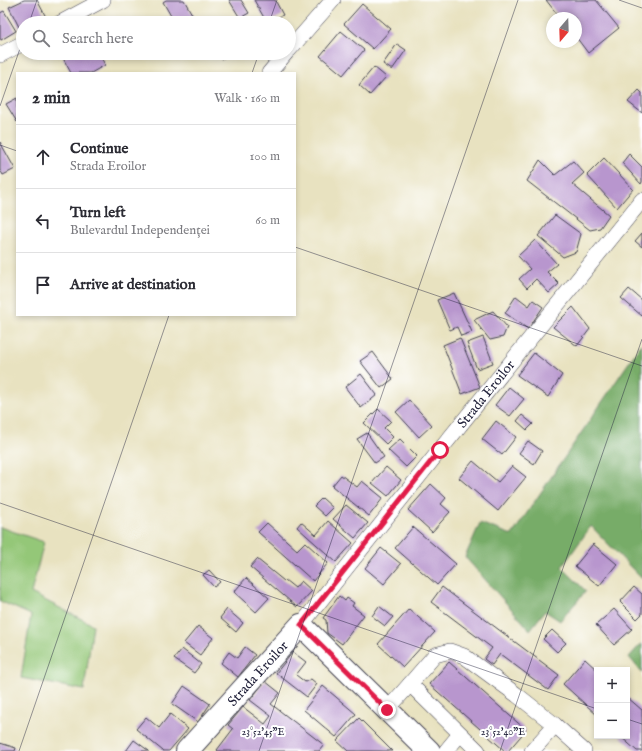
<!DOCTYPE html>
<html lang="en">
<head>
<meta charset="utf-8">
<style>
  body { margin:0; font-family:"IM FELL English",serif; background:#f7f7f7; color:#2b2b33 }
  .controls { position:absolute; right:12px; bottom:12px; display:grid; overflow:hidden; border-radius:0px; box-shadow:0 2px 6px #0003 }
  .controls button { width:36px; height:36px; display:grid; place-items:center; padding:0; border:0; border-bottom:1px solid #e1e1e2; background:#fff; color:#2b2b33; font:20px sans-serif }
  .compass { position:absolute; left:546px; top:12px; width:36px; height:36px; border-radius:50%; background:#fff; box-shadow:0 2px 6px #0003; rotate:199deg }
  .stop { position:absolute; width:12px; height:12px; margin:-9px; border:3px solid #e11d48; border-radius:50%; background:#fff }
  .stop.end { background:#e11d48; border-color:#fff; box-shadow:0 1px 4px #0008 }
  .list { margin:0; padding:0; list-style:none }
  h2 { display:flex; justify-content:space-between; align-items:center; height:52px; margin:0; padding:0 16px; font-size:17px }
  h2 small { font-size:13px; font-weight:400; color:#7c7c81 }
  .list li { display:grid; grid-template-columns:26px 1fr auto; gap:12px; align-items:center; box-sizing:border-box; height:64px; padding:0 16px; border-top:1px solid #e1e1e2 }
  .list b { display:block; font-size:15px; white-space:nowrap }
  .list p { margin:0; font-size:13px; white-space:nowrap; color:#7c7c81 }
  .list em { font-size:13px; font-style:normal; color:#7c7c81 }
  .icon { flex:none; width:22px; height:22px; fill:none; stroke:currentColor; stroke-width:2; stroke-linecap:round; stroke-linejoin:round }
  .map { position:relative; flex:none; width:642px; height:751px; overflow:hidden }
  .search { position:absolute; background:#fff; box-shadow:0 2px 6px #0003; left:16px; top:16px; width:280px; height:44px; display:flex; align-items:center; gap:10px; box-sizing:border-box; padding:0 14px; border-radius:22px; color:#7c7c81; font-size:15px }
  .panel { position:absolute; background:#fff; box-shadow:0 2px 6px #0003; left:16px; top:72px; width:280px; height:244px; border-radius:0px }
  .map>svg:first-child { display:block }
</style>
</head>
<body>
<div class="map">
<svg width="642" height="751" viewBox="0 0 642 751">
  <rect width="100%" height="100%" fill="#fff"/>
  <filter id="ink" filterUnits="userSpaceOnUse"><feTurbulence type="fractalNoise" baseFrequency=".025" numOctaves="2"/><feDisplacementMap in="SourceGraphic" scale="8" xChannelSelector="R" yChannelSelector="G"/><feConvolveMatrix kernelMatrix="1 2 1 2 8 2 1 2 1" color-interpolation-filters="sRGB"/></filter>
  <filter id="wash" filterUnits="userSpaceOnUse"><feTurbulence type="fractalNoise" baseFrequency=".012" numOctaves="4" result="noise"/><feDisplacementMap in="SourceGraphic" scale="16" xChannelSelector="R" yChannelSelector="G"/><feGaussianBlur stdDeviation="0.9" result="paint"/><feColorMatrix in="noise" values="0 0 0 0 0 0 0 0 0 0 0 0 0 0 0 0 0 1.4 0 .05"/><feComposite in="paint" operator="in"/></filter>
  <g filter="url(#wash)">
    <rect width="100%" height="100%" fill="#e8e2c0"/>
    <path fill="#94c778" stroke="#5b745a" d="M0 527 44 542 31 593 93 625 84 690 21 678 31 615 0 601Z"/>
    <g fill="#77ac68" stroke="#4c6752">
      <path d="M642 343V579L591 526 562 567 586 591 560 621 545 611 530 630 465 557 480 523 512 535Z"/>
      <path d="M642 643V673L629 657Z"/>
    </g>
    <g id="blocks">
      <g fill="#b896ce">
        <path d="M24 0H37L47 19 39 23H23V31H21L9 7Z"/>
        <path d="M166 0H184L197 23H175L163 2Z"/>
        <path d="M229 0H241L249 13 240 18Z"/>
        <path d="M254 0H275L283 15 267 23Z"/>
        <path d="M546 0H596L619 28 588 53 576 37V18H560Z"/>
        <path d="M362 4 391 29 373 49 344 24Z"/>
        <path d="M4 11 16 31 1 40 0 38V13Z"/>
        <path d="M341 31 364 50 343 75 320 56Z"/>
        <path d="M397 44 406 50 392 70 383 64Z"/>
        <path d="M72 53H99L105 65 91 73H71L63 58Z"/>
        <path d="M218 53H231V55L221 59Z"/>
        <path d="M374 67 386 77 370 95 359 85Z"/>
        <path d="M639 90 642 93V113L628 102Z"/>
        <path d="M17 98V122L6 104Z"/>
        <path d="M0 142 15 169 3 175 0 170Z"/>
        <path d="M629 154 642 167V182L641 184 622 163Z"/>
        <path d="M604 158 633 189 617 208 587 175Z"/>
        <path d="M540 160 555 175 573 161 584 173 572 184 609 215 600 228 590 230 527 181Z"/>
        <path d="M555 215 581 234 576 252 563 257 538 236Z"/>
        <path d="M642 233V247L635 241Z"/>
        <path d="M535 240 557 264 547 272 559 284 549 293 536 279 527 288 519 279 530 269 518 256Z"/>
        <path d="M629 289 642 300V316L621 298Z"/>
        <path d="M454 293 472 332 461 336 457 327 450 330 437 300Z"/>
        <path d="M516 296 529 306 533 300 543 307 528 329 505 313Z"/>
        <path d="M573 307 590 329 577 346 553 327Z"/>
        <path d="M493 311 507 327 503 337 490 340 474 320Z"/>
        <path d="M483 337 493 363 477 369 467 343Z"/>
        <path d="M460 338 480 387 462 394 443 345Z"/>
        <path d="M373 352 393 379 381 388 360 361Z"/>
        <path d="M534 353 562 375 548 397 517 375Z"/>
        <path d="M361 374 377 395 361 408 345 387Z"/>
        <path d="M509 387 524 399 510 416 495 405Z"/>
        <path d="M409 400 432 425 419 437 396 412Z"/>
        <path d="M378 409 391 421 384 428 393 437 386 444 364 423Z"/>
        <path d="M522 415 533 424 527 430 517 421Z"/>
        <path d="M496 421 516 437 502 455 482 439Z"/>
        <path d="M367 433 384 457 375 463 357 439Z"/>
        <path d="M400 439 417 456 406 467 388 450Z"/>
        <path d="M528 441 542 451 534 464 519 453Z"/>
        <path d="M473 461 498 482 512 466 526 477 498 511 459 478Z"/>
        <path d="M386 467 401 480 388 496 372 483Z"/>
        <path d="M341 475 357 487 362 481 383 498 369 516 332 486Z"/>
        <path d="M431 484 446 498 441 504 450 512 432 532 408 510Z"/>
        <path d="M322 498 333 508 325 516 314 506Z"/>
        <path d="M346 505 368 523 355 538 333 519Z"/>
        <path d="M328 521 353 543 336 562 297 527 301 522 316 535Z"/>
        <path d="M267 523 297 550 305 542 328 563 313 581 258 532Z"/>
        <path d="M413 527 456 564 437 585 395 548Z"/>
        <path d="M593 544 617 564 599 586 575 566Z"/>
        <path d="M381 548 401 564 384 584 365 568Z"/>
        <path d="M257 559 284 581 285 580 295 588 301 581 312 591 297 607 250 567Z"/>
        <path d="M209 570 220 582 214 587 203 575Z"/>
        <path d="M246 578 269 598 256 612 234 592Z"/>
        <path d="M442 587 559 675 548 690 500 654 492 665 484 659 492 648 431 602Z"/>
        <path d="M634 587 642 594V614L637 619 620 602Z"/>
        <path d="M339 596 345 601 347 598 354 603 352 606 364 615 342 644 327 633 326 620 323 618Z"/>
        <path d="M379 606 393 617 385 626 372 616Z"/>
        <path d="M227 609 243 623 236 632 220 618Z"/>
        <path d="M409 609 435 632 403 667 378 644Z"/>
        <path d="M614 609 632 629 614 645 596 625Z"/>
        <path d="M198 626 213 638 200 655 184 643Z"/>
        <path d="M552 630 566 643 557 652 543 639Z"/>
        <path d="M245 647 255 655 238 677 221 663 229 652 237 658Z"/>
        <path d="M182 649 201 664 194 673 174 659Z"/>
        <path d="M293 652 306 662 296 675 305 682 311 679 317 684 307 697 276 673Z"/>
        <path d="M585 659 597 670V715L563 684Z"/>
        <path d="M449 662 526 730 508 751H505L429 684Z"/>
        <path d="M265 681 280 693 271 704 324 745 319 751H218L217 750 233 729 228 725 243 707 265 724 271 716 250 700Z"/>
        <path d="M184 686 210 704 198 722 172 704Z"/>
        <path d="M323 686 356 714 336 737 304 710Z"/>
        <path d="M627 697 642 710V751H637L620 736H627Z"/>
        <path d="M170 714 188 729 169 751H163L136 729 146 717 159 728Z"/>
        <path d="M359 718 392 751H348L337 741Z"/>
        <path d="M134 740 149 751H126Z"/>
        <path d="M0 743 16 748 15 751H0Z"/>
      </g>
    </g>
  </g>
  <g filter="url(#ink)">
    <use href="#blocks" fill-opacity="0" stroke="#403f4f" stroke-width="1"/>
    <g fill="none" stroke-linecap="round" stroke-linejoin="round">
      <g stroke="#403f4f" stroke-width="16">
        <g id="street">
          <path d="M60 23 103 0"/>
          <path d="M289 50 333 0"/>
          <path d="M0 55 23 43"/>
          <path d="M269 73 286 53"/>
          <path id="s1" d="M301 625 440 450 642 200"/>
          <path d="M410 684 435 655 450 651 464 656 517 695 555 725 584 751"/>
          <path d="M387 710 410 684 478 751"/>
          <path d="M446 751 460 734"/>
          <path d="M532 751 555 725"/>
        </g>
      </g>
      <g stroke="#403f4f" stroke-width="24">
        <g id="secondary">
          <path id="s2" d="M187 751 301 625 429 751"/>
        </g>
      </g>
      <use href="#street" stroke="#fff" stroke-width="15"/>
      <use href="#secondary" stroke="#fff" stroke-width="22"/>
    </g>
  </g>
  <g fill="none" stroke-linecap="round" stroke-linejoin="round" filter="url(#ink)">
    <path stroke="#e11d48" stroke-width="5" d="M387 710 301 625 440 450"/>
  </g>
  <path fill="none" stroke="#22223b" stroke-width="1" stroke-opacity="0.45" d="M619 0 642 8M29 23 37 0M269 23 277 0M252 73 259 53M0 106 23 40M0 145 17 151M295 247 642 366M0 503 597 709M627 719 642 724M19 751 169 315M259 751 518 0M500 751 642 339"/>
  <g text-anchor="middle" stroke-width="4" stroke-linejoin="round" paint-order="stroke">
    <g font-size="14" fill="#22223b" stroke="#fff">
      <text dy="5" stroke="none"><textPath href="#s1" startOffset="296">Strada Eroilor</textPath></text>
      <text dy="5" stroke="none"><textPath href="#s2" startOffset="105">Strada Eroilor</textPath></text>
    </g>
  </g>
  <g font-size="10" text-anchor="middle" fill="#22223b" stroke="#fff" stroke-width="4" stroke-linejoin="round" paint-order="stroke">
    <text x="263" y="735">23°52'45"E</text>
    <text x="503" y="735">23°52'40"E</text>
  </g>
</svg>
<div class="controls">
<button>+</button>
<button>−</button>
</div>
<svg class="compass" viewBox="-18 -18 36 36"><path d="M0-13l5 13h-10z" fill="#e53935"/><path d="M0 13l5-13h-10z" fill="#7c7c81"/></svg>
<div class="stop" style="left:440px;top:450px"></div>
<div class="stop end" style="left:387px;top:710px"></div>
<div class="search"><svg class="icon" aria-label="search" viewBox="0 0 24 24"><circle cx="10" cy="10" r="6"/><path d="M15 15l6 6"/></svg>Search here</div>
<section class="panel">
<h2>2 min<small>Walk · 160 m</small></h2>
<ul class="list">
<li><svg class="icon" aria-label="ahead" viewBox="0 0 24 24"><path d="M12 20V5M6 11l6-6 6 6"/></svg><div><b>Continue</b><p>Strada Eroilor</p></div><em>100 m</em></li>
<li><svg class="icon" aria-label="left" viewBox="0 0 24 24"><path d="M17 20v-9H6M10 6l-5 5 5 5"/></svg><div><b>Turn left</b><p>Bulevardul Independenței</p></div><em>60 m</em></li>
<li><svg class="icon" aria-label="arrive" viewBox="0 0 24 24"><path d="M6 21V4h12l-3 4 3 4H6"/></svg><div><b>Arrive at destination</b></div></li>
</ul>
</section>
</div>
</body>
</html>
